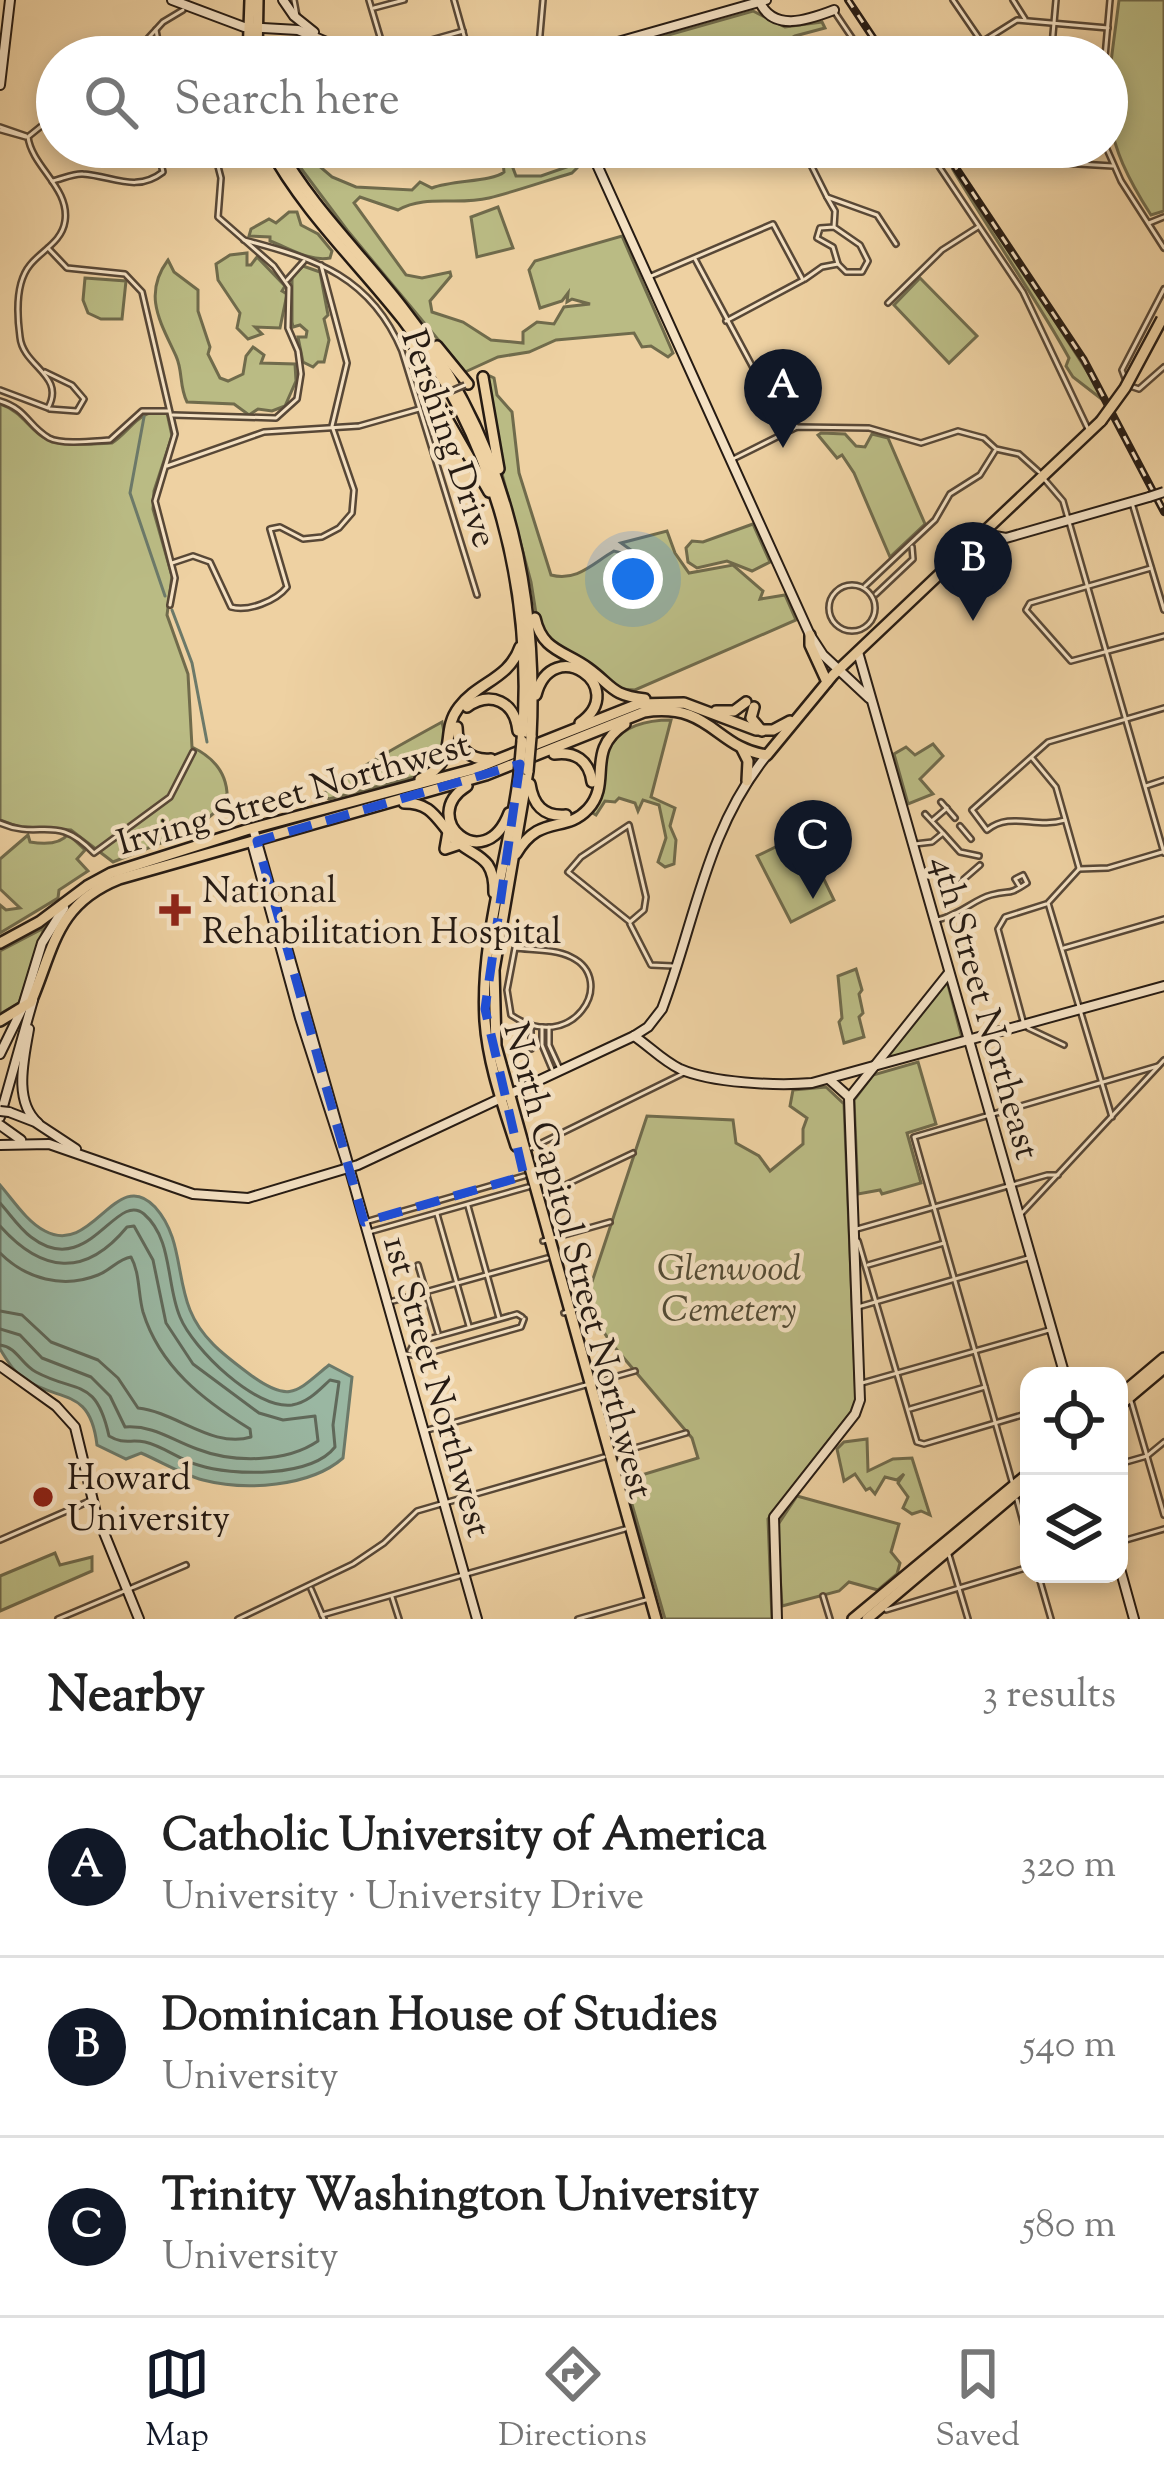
<!DOCTYPE html>
<html lang="en">
<head>
<meta charset="utf-8">
<style>
  body { margin:0; font-family:"Sorts Mill Goudy",serif; background:#f6f6f6; color:#222 }
  .controls { position:absolute; right:36px; bottom:36px; display:grid; overflow:hidden; border-radius:24px; box-shadow:0 6px 18px #0003 }
  .controls button { width:108px; height:108px; display:grid; place-items:center; padding:0; border:0; border-bottom:3px solid #e0e0e0; background:#fff; color:#222; font:60px sans-serif }
  .you { position:absolute; left:633px; top:579px; width:42px; height:42px; margin:-30px; border:9px solid #fff; border-radius:50%; background:#1a73e8; box-shadow:0 0 0 18px #1a73e833 }
  .badge { display:grid; place-items:center; width:78px; height:78px; border-radius:50%; background:#111827; color:#fff; font-size:39px; font-weight:700 }
  .pin { position:absolute; translate:-50% -99px; filter:drop-shadow(0 3px 6px #0008) }
  .pin::after { content:''; position:absolute; top:63px; width:42px; height:36px; background:inherit; clip-path:polygon(0 0,100% 0,50% 100%) }
  .list { margin:0; padding:0; list-style:none }
  h2 { display:flex; justify-content:space-between; align-items:center; height:156px; margin:0; padding:0 48px; font-size:51px }
  h2 small { font-size:39px; font-weight:400; color:#767676 }
  .list li { display:grid; grid-template-columns:78px 1fr auto; gap:36px; align-items:center; box-sizing:border-box; height:180px; padding:0 48px; border-top:3px solid #e0e0e0 }
  .list b { display:block; font-size:45px; white-space:nowrap }
  .list p { margin:0; font-size:39px; white-space:nowrap; color:#767676 }
  .list em { font-size:39px; font-style:normal; color:#767676 }
  .icon { flex:none; width:66px; height:66px; fill:none; stroke:currentColor; stroke-width:2; stroke-linecap:round; stroke-linejoin:round }
  .map { position:relative; flex:none; width:1164px; height:1619px; overflow:hidden }
  .search { position:absolute; background:#fff; box-shadow:0 6px 18px #0003; left:36px; right:36px; top:36px; height:132px; display:flex; align-items:center; gap:30px; box-sizing:border-box; padding:0 42px; border-radius:66px; color:#767676; font-size:45px }
  .sheet { height:696px; background:#fff }
  nav { display:flex; justify-content:space-around; align-items:center; box-sizing:border-box; height:168px; border-top:3px solid #e0e0e0; background:#fff; font-size:33px; color:#767676 }
  nav a { display:grid; justify-items:center; gap:6px }
  nav .on { color:#111827 }
  .map>svg:first-child { display:block }
</style>
</head>
<body>
<div class="map">
<svg width="1164" height="1619" viewBox="0 0 1164 1619">
  <rect width="100%" height="100%" fill="#eed1a2"/>
  <filter id="stains"><feTurbulence type="fractalNoise" baseFrequency=".00167" numOctaves="4"/><feColorMatrix values="0 0 0 0 .2 0 0 0 0 .09 0 0 0 0 .02 0 0 0 .5 -.17"/></filter>
  <radialGradient id="worn" r=".72"><stop offset=".6" stop-color="#630" stop-opacity="0"/><stop offset="1" stop-color="#630" stop-opacity=".3"/></radialGradient>
  <g fill="#babb84" stroke="#706b4c" stroke-width="3">
    <path d="M1119 0H1164V211L1151 215C1094 126 1107 99 1119 0Z"/>
    <path d="M753 11 785 27 822 22 825 28 795 36 774 48V57H652L643 49 594 56Z"/>
    <path d="M285 147H297L332 177 356 187 412 190 420 182 432 188C453 180 492 182 504 172L502 150 494 147H505L516 176H541L575 164 577 168 572 173C545 181 517 191 489 198 457 206 426 194 398 210L360 197 354 203 406 275 422 278 450 272 451 276 430 301 432 312 463 322 491 340 523 343V332L537 322 554 324 564 307 590 304 572 299 567 302 568 293 562 301 540 308 529 270 535 261 622 236 673 353 668 357 651 346 642 347 634 333 556 340 529 352 498 357 465 372 347 230Z"/>
    <path d="M952 168 1030 282 1108 404 1073 377 1066 366 1069 358C1037 300 990 232 952 168Z"/>
    <path d="M498 207 513 248 477 257 471 217Z"/>
    <path d="M289 212H297L301 225 318 234 332 251 330 258C310 262 289 248 270 241V237L249 236 251 229 269 219 276 223Z"/>
    <path d="M247 253V265H251L257 257 285 286 282 291 287 294 280 328 255 327 262 334 248 339 237 328 240 313 218 280 216 264 230 255Z"/>
    <path d="M168 260 174 272 198 290V311L210 347 208 354 220 378 228 381 243 374 246 356 253 347 264 355 261 363 295 364 296 381 285 406 272 411 258 409 249 415 234 404 187 402C179 386 183 371 176 356 161 323 142 295 168 260Z"/>
    <path d="M303 266 320 272 328 315 324 319 329 340 324 362H318L313 367 303 362 298 337H306L307 331 300 325 293 327 292 322V277Z"/>
    <path d="M85 278 126 281 122 319H101L88 313 83 300Z"/>
    <path d="M920 278 977 336 949 363 894 305Z"/>
    <path d="M490 376 494 378 497 395 512 412 519 473 551 575C577 582 593 563 614 551L642 558 621 543 667 531 675 553 689 573 733 565 763 591 760 599 785 595 796 620 635 690 620 689 559 651 538 626 531 582 502 474 487 379Z"/>
    <path d="M0 404C20 411 25 423 40 435 58 448 91 444 112 443 132 430 139 407 167 413L172 436 154 491 153 509 172 576 167 615 188 674 192 747C215 758 229 775 227 802L194 830 113 862 71 830 19 827 0 820Z"/>
    <path d="M821 433 845 434 856 446 865 447 872 434 888 438 925 524 890 557 854 473 842 455 837 458 818 435Z"/>
    <path d="M753 524 770 562 752 571 727 561 697 568 688 562 686 548 692 541 703 542Z"/>
    <path d="M671 720 651 797 675 808 670 826 676 840 674 864 665 867 658 862 666 838 659 805 643 800 638 811 635 803 619 798 615 802 605 801 596 815 591 812C603 758 605 720 671 720Z"/>
    <path d="M442 722 446 741 436 766 418 776 329 799 322 796C329 784 420 734 442 722Z"/>
    <path d="M933 744 943 756 920 779 933 794 908 804 894 754 906 747 915 755Z"/>
    <path d="M68 834 85 850 77 859 88 871 59 890 58 898 0 933V905L6 910 20 908 0 889V859L28 835 30 842C42 844 60 845 68 834Z"/>
    <path d="M802 834 834 900 791 922 757 856Z"/>
    <path d="M44 928 19 1003 0 1014V951Z"/>
    <path d="M856 969 862 990 859 994 863 1013 859 1017 864 1037 844 1043 839 1022 842 1018 838 976Z"/>
    <path d="M947 981 962 1038 885 1060 884 1058Z"/>
    <path d="M918 1062 936 1124 907 1133 921 1183 882 1194 880 1190 858 1194 854 1100 873 1075Z"/>
    <path d="M826 1087 844 1104 856 1400 852 1411 768 1519 772 1619H665L625 1480 698 1458 692 1438 611 1343 585 1303 647 1116 733 1120 736 1143 759 1156 770 1171 803 1144V1129L807 1118 790 1106 793 1090Z"/>
    <path d="M867 1439 868 1471 893 1459 912 1458 930 1515 921 1511 912 1514 903 1508 908 1497 898 1483 904 1474 897 1480 885 1477 875 1494 870 1488 866 1490 855 1474 844 1481 837 1449 844 1442Z"/>
    <path d="M797 1496 899 1524 891 1552 900 1563 897 1574 878 1590 849 1582 839 1591 782 1606 777 1526Z"/>
    <path d="M55 1553 60 1565 92 1557V1571L0 1611V1576Z"/>
  </g>
  <path fill="#9ab7a2" stroke="#6c7969" stroke-width="3" d="M0 1185C13 1200 27 1222 45 1231 93 1257 116 1165 155 1207 182 1237 176 1276 190 1310 202 1340 227 1357 252 1376 291 1404 297 1391 329 1365L352 1377 343 1458C310 1487 245 1491 203 1480 181 1474 162 1462 141 1453L126 1459 97 1445C90 1387 61 1403 24 1379 13 1371 7 1360 0 1349Z"/>
  <g fill="none" stroke-linecap="round" stroke-linejoin="round">
    <g stroke="#60695a" stroke-width="3">
      <path d="M0 1203C10 1214 19 1228 31 1237 88 1281 116 1190 144 1214 173 1239 166 1285 180 1317 193 1349 256 1410 292 1405 309 1402 319 1390 330 1380L339 1382 333 1425 335 1447C311 1478 232 1476 198 1465 180 1460 163 1446 145 1442 130 1439 124 1445 109 1436 96 1377 77 1394 36 1372 21 1364 17 1347 0 1345"/>
      <path d="M0 1226C42 1273 85 1278 127 1227L134 1226 153 1260 166 1323 193 1364 259 1413 283 1420 315 1416 318 1441C286 1463 233 1463 197 1449 172 1440 153 1425 125 1427L110 1396 91 1377 42 1358 20 1335 0 1329"/>
      <path d="M0 1253C26 1279 63 1289 98 1275 111 1270 118 1259 131 1257 140 1273 138 1294 143 1312 160 1367 203 1400 250 1429L251 1437C213 1449 176 1412 138 1408L118 1378 98 1360 51 1342 22 1315 0 1311"/>
    </g>
    <g stroke="#6c7969" stroke-width="3">
      <path d="M144 417 130 493 165 596"/>
      <path d="M172 610 192 663 207 742"/>
    </g>
    <g stroke="#584837" stroke-width="8">
      <g id="street">
        <path d="M294 0 297 16"/>
        <path d="M369 0 386 57"/>
        <path d="M454 0 470 57"/>
        <path d="M953 0 992 57"/>
        <path d="M1013 0 1025 19"/>
        <path d="M374 8 404 0"/>
        <path d="M836 14 865 57"/>
        <path d="M156 30 161 57"/>
        <path d="M982 42 1017 20 1108 28"/>
        <path d="M141 46 158 53"/>
        <path d="M385 53 463 31"/>
        <path d="M87 57 141 46 163 22 183 10"/>
        <path d="M538 57 543 0"/>
        <path d="M1051 57 1056 0"/>
        <path d="M1105 57 1110 0"/>
        <path d="M0 127 26 136"/>
        <path d="M1 130 26 137"/>
        <path d="M29 136 55 115 57 103"/>
        <path d="M802 147 827 197 877 215 896 244"/>
        <path d="M926 147 1023 292 1089 431"/>
        <path d="M1106 147 1121 181 1164 248"/>
        <path d="M599 160 637 147"/>
        <path d="M1044 162 1113 166"/>
        <path d="M52 181C62 179 74 173 83 174 113 176 136 193 163 172L157 147"/>
        <path d="M827 197 835 211 834 227 860 245 868 261 862 272H846L838 264 833 247 817 238 820 228 834 227"/>
        <path d="M1149 223 1164 217"/>
        <path d="M244 240C317 259 371 277 402 351L477 595"/>
        <path d="M48 248 67 268 125 274 142 292 175 434 155 501 175 578 170 605"/>
        <path d="M695 259 773 405 797 427"/>
        <path d="M649 277 773 224 803 280 726 321"/>
        <path d="M805 279 822 267 838 264"/>
        <path d="M287 280 304 261"/>
        <path d="M888 303 942 250 978 227"/>
        <path d="M45 372 72 385 84 399 77 411 50 409"/>
        <path d="M1125 378 1122 370 1164 289"/>
        <path d="M1130 386 1139 389 1164 367"/>
        <path d="M0 390 48 408C66 375 23 367 20 337 17 315 15 283 30 265 42 250 62 242 65 221 70 188 32 167 28 137"/>
        <path d="M0 401C27 409 28 426 49 438 62 445 94 441 110 440L142 411H168"/>
        <path d="M173 415 276 418 297 399 301 374 298 351 288 328 289 287 274 266 218 217 221 178 213 147"/>
        <path d="M733 459 797 427 869 428 921 443 958 431 984 438 996 449 1019 454 1039 472"/>
        <path d="M167 466 264 432 359 426 419 409"/>
        <path d="M1045 480 1063 501 1164 853"/>
        <path d="M1132 503 1164 610"/>
        <path d="M172 563 193 556 210 562 231 607C248 612 276 601 287 587L270 529 280 527 303 539 322 537 339 528 352 513 354 490 332 426 347 363 321 265"/>
        <path d="M1151 568 1030 603 1026 610 1071 661 1164 636"/>
        <circle cx="852" cy="608" r="23"/>
        <path d="M865 586 935 520 950 494 980 475 995 451"/>
        <path d="M876 594 913 559 912 547"/>
        <path d="M1032 758 1056 787 1079 868"/>
        <path d="M1146 786 1164 780"/>
        <path d="M941 802 955 818"/>
        <path d="M925 814 942 832"/>
        <path d="M933 820 947 808"/>
        <path d="M1065 820C1035 829 1011 811 987 830L972 810 1048 742 1164 708"/>
        <path d="M0 823C41 841 55 812 94 853L170 797 193 752"/>
        <path d="M629 825 646 897 644 910 630 922 568 872 581 857Z"/>
        <path d="M960 826 971 839"/>
        <path d="M915 844 932 842 943 833 960 852 979 856"/>
        <path d="M1079 869 1048 903 1112 1117"/>
        <path d="M1079 869 1108 868 1162 852"/>
        <path d="M949 892 980 865"/>
        <path d="M937 920C963 914 972 900 991 895 1012 889 1006 897 1027 883L1023 875 1015 879 1020 887"/>
        <path d="M630 924 651 965 673 966"/>
        <path d="M515 948C532 950 556 949 571 957 619 980 572 1057 511 1015L507 990Z"/>
        <path d="M1064 948 1164 919"/>
        <path d="M1023 1021 998 929 1005 917 1046 904"/>
        <path d="M531 1025V1049"/>
        <path d="M542 1027V1045L552 1069"/>
        <path d="M549 1027V1045L560 1069"/>
        <path d="M1028 1028 1064 1045"/>
        <path d="M531 1148 684 1073"/>
        <path d="M544 1195 633 1153"/>
        <path d="M468 1206 499 1318"/>
        <path d="M437 1214 469 1326"/>
        <path d="M1020 1215 1164 1060"/>
        <path d="M365 1222 524 1176"/>
        <path d="M857 1229 1047 1175H1058"/>
        <path d="M369 1232 528 1187"/>
        <path d="M543 1241 610 1222"/>
        <path d="M858 1241 917 1442 924 1444 1029 1413"/>
        <path d="M418 1265 438 1333"/>
        <path d="M868 1265 944 1243"/>
        <path d="M393 1301 547 1258"/>
        <path d="M858 1307 1028 1258"/>
        <path d="M564 1313 585 1307"/>
        <path d="M410 1351 414 1343 517 1314 522 1317"/>
        <path d="M406 1354 419 1356 521 1327 524 1319"/>
        <path d="M862 1383 1049 1330"/>
        <path d="M1131 1401 1164 1515"/>
        <path d="M910 1409 985 1387"/>
        <path d="M424 1431 635 1371"/>
        <path d="M614 1454 686 1433"/>
        <path d="M1119 1464 1147 1456 1164 1442"/>
        <path d="M1013 1485 914 1137 1158 1066"/>
        <path d="M1017 1500 1029 1544"/>
        <path d="M0 1540 92 1500"/>
        <path d="M1119 1542 1164 1529"/>
        <path d="M949 1555 968 1619"/>
        <path d="M1038 1574 1051 1619"/>
        <path d="M311 1589 324 1619"/>
        <path d="M823 1596 830 1619"/>
        <path d="M392 1597 399 1619"/>
        <path d="M886 1610 1029 1567"/>
        <path d="M322 1615 625 1529"/>
        <path d="M58 1619 186 1565"/>
        <path d="M238 1619 353 1564 384 1543 417 1511 604 1457"/>
        <path d="M578 1619 649 1599"/>
      </g>
    </g>
    <g stroke="#261b13" stroke-width="12">
      <g id="secondary">
        <path d="M172 0 244 27 298 30 362 57"/>
        <path d="M283 0 294 16 314 32"/>
        <path d="M759 0C772 33 808 20 834 10"/>
        <path d="M565 57 766 0"/>
        <path d="M0 85 10 0"/>
        <path d="M589 147 810 635 823 655 869 698"/>
        <path d="M984 534 1006 538 1149 497"/>
        <path d="M858 652 1065 1376"/>
        <path d="M253 828 477 1619"/>
        <path d="M252 843 300 1018 348 1167"/>
        <path d="M29 1029C24 1059 13 1101 38 1123"/>
        <path d="M634 1036C649 1046 663 1061 680 1069 712 1083 777 1086 812 1083L1164 986"/>
        <path d="M0 1054 22 1009 42 943 64 908"/>
        <path d="M830 1080 849 1097"/>
        <path d="M9 1112 35 1122 76 1149"/>
        <path d="M0 1117 33 1000"/>
        <path d="M0 1125 21 1140"/>
        <path d="M0 1145 49 1144 193 1194 248 1198 358 1165 634 1036 648 1027 662 1009C695 922 706 830 767 755"/>
        <path d="M0 1366 56 1406 75 1427 96 1513 139 1619"/>
        <path d="M1119 1565 1134 1619"/>
        <path d="M777 1619 774 1517 855 1414 860 1400 849 1098 948 974"/>
      </g>
    </g>
    <g stroke="#261b13" stroke-width="14">
      <g id="primary">
        <path d="M248 57 250 0"/>
        <path d="M257 57 258 0"/>
        <path d="M269 147C302 210 359 264 403 320 496 441 534 590 522 741"/>
        <path d="M278 147C310 205 362 255 402 307 501 432 539 580 531 737"/>
        <path d="M410 336 434 396 489 492"/>
        <path d="M437 346 468 384"/>
        <path d="M483 377 499 469"/>
        <path d="M535 618C542 651 565 651 588 668 613 686 610 695 645 699"/>
        <path d="M810 635V645L827 682"/>
        <path d="M536 695C552 633 631 687 580 723"/>
        <path d="M467 707C491 690 515 702 518 731"/>
        <path d="M754 707 751 718 762 731"/>
        <path d="M716 711H734L746 702"/>
        <path d="M457 727C457 748 470 761 491 759"/>
        <path d="M742 749 748 761 747 781"/>
        <path d="M554 754C575 751 589 760 592 782"/>
        <path d="M528 771 494 970 496 1046 656 1619"/>
        <path d="M420 779C462 760 438 734 459 707 478 682 509 679 520 647"/>
        <path d="M530 784C533 804 543 817 566 815"/>
        <path d="M467 786C417 817 484 878 509 813"/>
        <path d="M404 803C430 803 435 816 450 834 469 859 495 850 494 893"/>
        <path d="M448 832 445 849 460 844"/>
        <path d="M516 854C540 813 565 834 588 809 613 782 584 751 625 724"/>
        <path d="M0 943 39 922 87 886 111 873 246 830 474 769 638 704 684 703 756 730H773L790 721"/>
        <path d="M0 1021 31 1002C54 948 56 904 119 879L486 775 644 712C711 702 715 748 767 755L833 675 1101 421"/>
        <path d="M516 1146C503 1105 488 1064 485 1021 480 939 509 855 519 774"/>
        <path d="M1119 1396 1164 1358"/>
        <path d="M1119 1406 1164 1368"/>
        <path d="M853 1619 1029 1473"/>
        <path d="M867 1619 1029 1482"/>
      </g>
    </g>
    <use href="#street" stroke="#f4e1c3" stroke-width="3"/>
    <use href="#secondary" stroke="#f4e1c3" stroke-width="8"/>
    <use href="#primary" stroke="#eed1a2" stroke-width="9"/>
    <g stroke="#261b13" stroke-width="8">
      <g id="rail">
        <path d="M848 0 886 57"/>
        <path d="M942 147 1084 360 1164 512"/>
      </g>
    </g>
    <use href="#rail" stroke="#f4e1c3" stroke-width="3" stroke-dasharray="9" stroke-linecap="butt"/>
    <g stroke="#584837" stroke-width="8" stroke-linecap="butt">
      <path id="street-bridge" d="M442 395 465 385"/>
    </g>
    <g stroke="#261b13" stroke-width="12" stroke-linecap="butt">
      <g id="secondary-bridge">
        <path d="M1149 497 1164 492"/>
        <path d="M0 1111 9 1112"/>
      </g>
    </g>
    <g stroke="#261b13" stroke-width="14" stroke-linecap="butt">
      <g id="primary-bridge">
        <path d="M1101 421 1125 388 1162 319"/>
        <path d="M528 771 531 737"/>
        <path d="M519 774 522 741"/>
      </g>
    </g>
    <use href="#street-bridge" stroke="#f4e1c3" stroke-width="3"/>
    <use href="#secondary-bridge" stroke="#f4e1c3" stroke-width="8"/>
    <use href="#primary-bridge" stroke="#eed1a2" stroke-width="9"/>
  </g>
  <path fill="none" stroke="#1d4ed8" stroke-width="9" stroke-dasharray="24 15" stroke-linejoin="round" d="M520 764 485 1009 524 1176 364 1222 257 841Z"/>
  <g fill="#8f2418" stroke="#f4e1c3" stroke-width="4.5">
    <path d="M169 892h12v12h12v12h-12v12h-12v-12h-12v-12h12z"/>
    <circle cx="43" cy="1497" r="12"/>
  </g>
  <g text-anchor="middle" stroke-width="9" stroke-linejoin="round" paint-order="stroke">
    <g font-size="36" fill="#261b13" stroke="#f4e1c3">
      <text transform="translate(451 438) rotate(71)" y="13">Pershing Drive</text>
      <text transform="translate(293 792) rotate(-16)" y="13">Irving Street Northwest</text>
      <text transform="translate(987 1007) rotate(74)" y="13">4th Street Northeast</text>
      <text transform="translate(580 1260) rotate(75)" y="13">North Capitol Street Northwest</text>
      <text transform="translate(439 1386) rotate(74)" y="13">1st Street Northwest</text>
    </g>
    <g font-size="36" fill="#261b13" stroke="#f4e1c3" text-anchor="start">
      <text x="202" y="902">National<tspan x="202" dy="41">Rehabilitation Hospital</tspan></text>
      <text x="67" y="1489">Howard<tspan x="67" dy="41">University</tspan></text>
    </g>
    <g font-size="36" font-style="italic" fill="#524b35" stroke="#f4e1c3">
      <text x="729" y="1280">Glenwood<tspan x="729" dy="41">Cemetery</tspan></text>
    </g>
  </g>
  <rect width="100%" height="100%" filter="url(#stains)"/>
  <rect width="100%" height="100%" fill="url(#worn)"/>
</svg>
<div class="controls">
<button><svg class="icon" aria-label="locate" viewBox="0 0 24 24"><circle cx="12" cy="12" r="6"/><path d="M12 2v4M12 18v4M2 12h4M18 12h4"/></svg></button>
<button><svg class="icon" aria-label="layers" viewBox="0 0 24 24"><path d="M12 4l9 5-9 5-9-5zM3 14l9 5 9-5"/></svg></button>
</div>
<div class="you"></div>
<div class="pin badge" style="left:783px;top:448px">A</div>
<div class="pin badge" style="left:973px;top:621px">B</div>
<div class="pin badge" style="left:813px;top:899px">C</div>
<div class="search"><svg class="icon" aria-label="search" viewBox="0 0 24 24"><circle cx="10" cy="10" r="6"/><path d="M15 15l6 6"/></svg>Search here</div>
</div>
<section class="sheet">
<h2>Nearby<small>3 results</small></h2>
<ul class="list">
<li><span class="badge">A</span><div><b>Catholic University of America</b><p>University · University Drive</p></div><em>320 m</em></li>
<li><span class="badge">B</span><div><b>Dominican House of Studies</b><p>University</p></div><em>540 m</em></li>
<li><span class="badge">C</span><div><b>Trinity Washington University</b><p>University</p></div><em>580 m</em></li>
</ul>
</section>
<nav>
<a class="on"><svg class="icon" aria-label="map" viewBox="0 0 24 24"><path d="M3 6l6-2 6 2 6-2v14l-6 2-6-2-6 2zM9 4v14M15 6v14"/></svg>Map</a>
<a><svg class="icon" aria-label="directions" viewBox="0 0 24 24"><path d="M12 3l9 9-9 9-9-9zM9 14v-3h6M13 9l2 2-2 2"/></svg>Directions</a>
<a><svg class="icon" aria-label="saved" viewBox="0 0 24 24"><path d="M7 4h10v16l-5-4-5 4z"/></svg>Saved</a>
</nav>
</body>
</html>
